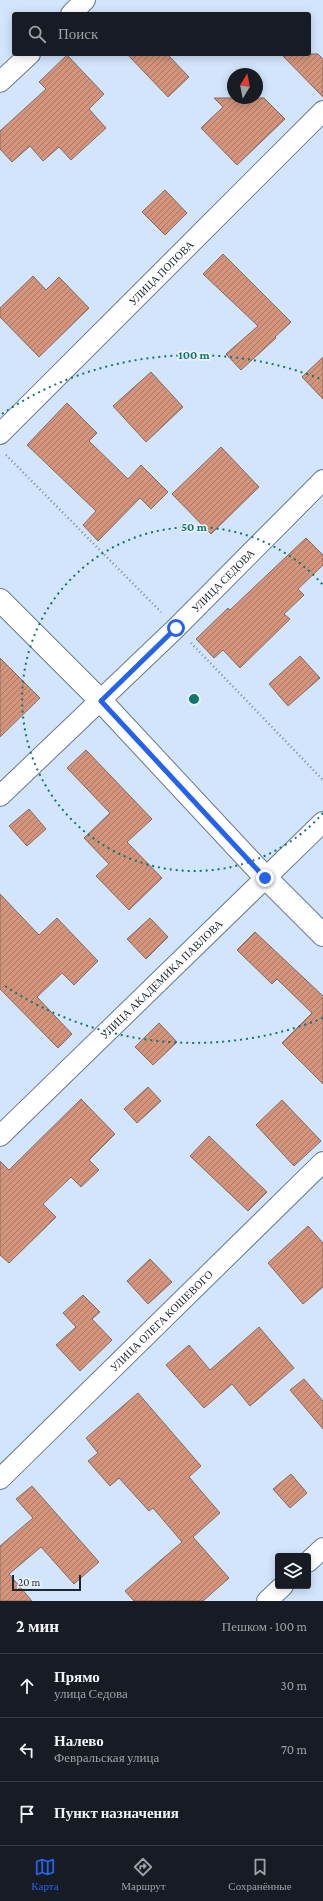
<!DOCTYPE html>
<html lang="ru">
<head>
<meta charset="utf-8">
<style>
  body { margin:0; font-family:"Crimson Pro",serif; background:#242831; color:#f1f3f6 }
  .controls { position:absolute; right:12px; bottom:12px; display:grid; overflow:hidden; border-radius:4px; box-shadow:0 2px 10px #0003 }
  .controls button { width:36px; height:36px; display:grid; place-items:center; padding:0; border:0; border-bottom:1px solid #363941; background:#171b24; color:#f1f3f6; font:20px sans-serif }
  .compass { position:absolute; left:227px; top:68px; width:36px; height:36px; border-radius:50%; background:#171b24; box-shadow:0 2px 10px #0003; rotate:10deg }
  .scale { position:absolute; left:12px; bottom:10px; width:69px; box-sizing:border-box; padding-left:4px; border:2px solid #1f262f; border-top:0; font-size:11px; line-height:14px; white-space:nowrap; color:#1f262f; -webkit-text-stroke:3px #e9f1fb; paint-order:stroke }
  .stop { position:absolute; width:12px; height:12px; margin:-9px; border:3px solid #2563eb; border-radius:50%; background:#fff }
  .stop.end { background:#2563eb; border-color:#fff; box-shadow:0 1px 4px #0008 }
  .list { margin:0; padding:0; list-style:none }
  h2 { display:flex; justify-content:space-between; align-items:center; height:52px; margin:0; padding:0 16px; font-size:17px }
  h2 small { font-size:13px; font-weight:400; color:#9ea1a6 }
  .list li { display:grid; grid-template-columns:26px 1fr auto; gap:12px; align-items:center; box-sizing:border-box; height:64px; padding:0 16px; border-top:1px solid #363941 }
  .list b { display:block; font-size:15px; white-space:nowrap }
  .list p { margin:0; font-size:13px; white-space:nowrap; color:#9ea1a6 }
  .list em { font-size:13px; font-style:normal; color:#9ea1a6 }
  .icon { flex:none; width:22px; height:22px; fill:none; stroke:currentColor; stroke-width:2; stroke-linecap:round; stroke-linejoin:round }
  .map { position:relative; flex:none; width:323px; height:1601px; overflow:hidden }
  .search { position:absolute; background:#171b24; box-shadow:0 2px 10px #0003; left:12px; right:12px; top:12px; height:44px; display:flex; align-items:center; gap:10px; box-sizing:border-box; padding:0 14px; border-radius:4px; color:#9ea1a6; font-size:15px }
  .sheet { height:244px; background:#171b24 }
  nav { display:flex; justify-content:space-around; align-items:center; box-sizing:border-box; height:56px; border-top:1px solid #363941; background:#171b24; font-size:11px; color:#9ea1a6 }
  nav a { display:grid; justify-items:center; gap:2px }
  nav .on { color:#2563eb }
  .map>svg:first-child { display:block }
</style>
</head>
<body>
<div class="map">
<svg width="323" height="1601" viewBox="0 0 323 1601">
  <defs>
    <pattern id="building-hatch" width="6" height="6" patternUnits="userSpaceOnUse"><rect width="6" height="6" fill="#d4947b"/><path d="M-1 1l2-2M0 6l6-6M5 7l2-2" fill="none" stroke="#ab7965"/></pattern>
  </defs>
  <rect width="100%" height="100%" fill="#d2e5fd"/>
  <g fill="url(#building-hatch)" stroke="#866b60">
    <path d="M127 54H167L189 77 168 97Z"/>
    <path d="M281 54H318L323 59V97Z"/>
    <path d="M67 55 104 94 89 109 106 128 71 160 59 147 43 161 30 146 12 162 0 149V131L46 89 39 82Z"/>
    <path d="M214 98H264L285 119 237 165 201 128 223 107Z"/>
    <path d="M165 190 187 213 165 235 142 212Z"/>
    <path d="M223 254 291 322 275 337 276 338 241 370 226 354 258 326 203 274Z"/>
    <path d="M33 276 46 290 59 277 89 308 39 357 0 317V308Z"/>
    <path d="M323 357V399L302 377Z"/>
    <path d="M151 372 183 407 146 442 113 406Z"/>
    <path d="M67 403 97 433 89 441 128 479 141 465 168 492 151 509 140 498 98 541 83 525 96 511 27 445Z"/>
    <path d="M221 447 259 487 211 534 172 494Z"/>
    <path d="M306 538 323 555V565L298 589 304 595 284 614 290 619 240 668 223 650 214 658 196 639 228 608 230 610Z"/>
    <path d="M300 656 320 678 288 706 269 684Z"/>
    <path d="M0 658 40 698 0 737Z"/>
    <path d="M86 750 152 819 127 842 162 878 129 910 96 876 109 864 84 838 110 813 67 768Z"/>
    <path d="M29 809 46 829 27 846 9 826Z"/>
    <path d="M0 894 39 935 57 918 98 961 74 985 62 973 37 997 72 1034 58 1048 0 989Z"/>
    <path d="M150 918 168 937 146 959 127 939Z"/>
    <path d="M255 932 323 996V1084L282 1043 312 1013 277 979 272 984 237 950Z"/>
    <path d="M159 1023 177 1042 153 1065 135 1047Z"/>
    <path d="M148 1087 161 1101 137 1123 124 1109Z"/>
    <path d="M81 1099 115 1134 89 1160 99 1170 81 1187 71 1177 43 1204 56 1217 9 1263 0 1255V1161L9 1170Z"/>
    <path d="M282 1100 321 1141 294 1166 256 1125Z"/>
    <path d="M209 1136 267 1192 248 1211 190 1156Z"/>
    <path d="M308 1226 323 1243V1287L303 1304 268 1263Z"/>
    <path d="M150 1259 172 1282 148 1304 127 1281Z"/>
    <path d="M83 1295 100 1312 92 1319 112 1340 80 1371 56 1345 76 1327 63 1313Z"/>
    <path d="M259 1327 294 1368 250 1406 232 1384 204 1408 166 1365 189 1345 210 1370Z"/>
    <path d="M304 1379 323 1401V1429L290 1390Z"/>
    <path d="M138 1393 201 1466 189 1477 220 1513 193 1537 229 1578 203 1601H134L125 1591 182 1542 153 1508 149 1511 119 1478 110 1486 88 1461 98 1453 86 1438Z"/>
    <path d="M291 1474 307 1493 290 1508 273 1489Z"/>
    <path d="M32 1486 99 1562 74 1584 41 1547 9 1574 32 1601H0V1546L33 1518 16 1499Z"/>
  </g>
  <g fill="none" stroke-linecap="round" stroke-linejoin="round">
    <g stroke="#687a8f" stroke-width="22">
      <g id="minor">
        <path d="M71 14 85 0"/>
        <path d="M0 82 30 54"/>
        <path id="s1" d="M0 434 323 111"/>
        <path id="s2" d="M0 796 176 628 323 480"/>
        <path id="s3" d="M0 1136 323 822"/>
        <path id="s4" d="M0 1479 323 1162"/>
        <path d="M308 1562 323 1548"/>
        <path d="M267 1601 283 1586"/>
      </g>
    </g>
    <g stroke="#687a8f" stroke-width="24">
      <path id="tertiary" d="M0 600 101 701 265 877 323 935"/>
    </g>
    <g stroke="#7d8a9b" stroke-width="2.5" stroke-dasharray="1 3" stroke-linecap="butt">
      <path d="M6 455 161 612"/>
      <path d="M191 643 323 780"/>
    </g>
    <use href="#minor" stroke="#fff" stroke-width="20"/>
    <use href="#tertiary" stroke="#fff" stroke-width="22"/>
  </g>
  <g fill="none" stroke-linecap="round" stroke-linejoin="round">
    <path stroke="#2563eb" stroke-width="5" d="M176 628 101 701 265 878"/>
  </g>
  <g fill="none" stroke="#0f766e" stroke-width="2" stroke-dasharray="2 4">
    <path d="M323 813A172 172 0 1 1 323 585"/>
    <path d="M323 1018A344 344 0 0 1 2 984M2 414A344 344 0 0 1 323 380"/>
  </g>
  <g text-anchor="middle" stroke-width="3.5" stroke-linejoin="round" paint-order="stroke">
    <g font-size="11" fill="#1f262f" stroke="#e9f1fb">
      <text dy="4" stroke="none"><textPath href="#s1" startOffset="228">УЛИЦА ПОПОВА</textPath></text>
      <text dy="4" stroke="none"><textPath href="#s2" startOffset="310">УЛИЦА СЕДОВА</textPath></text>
      <text dy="4" stroke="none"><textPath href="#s3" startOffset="225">УЛИЦА АКАДЕМИКА ПАВЛОВА</textPath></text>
      <text dy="4" stroke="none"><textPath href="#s4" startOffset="226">УЛИЦА ОЛЕГА КОШЕВОГО</textPath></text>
    </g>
  </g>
  <circle cx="194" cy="699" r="6" fill="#0f766e" stroke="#e9f1fb" stroke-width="2"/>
  <g font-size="12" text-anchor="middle" font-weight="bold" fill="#0f766e" stroke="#e9f1fb" stroke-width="3.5" stroke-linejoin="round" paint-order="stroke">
    <text x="194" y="359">100 m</text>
    <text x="194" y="531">50 m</text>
  </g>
</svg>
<div class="controls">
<button><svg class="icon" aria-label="layers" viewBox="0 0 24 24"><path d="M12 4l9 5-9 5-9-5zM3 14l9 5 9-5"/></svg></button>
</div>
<svg class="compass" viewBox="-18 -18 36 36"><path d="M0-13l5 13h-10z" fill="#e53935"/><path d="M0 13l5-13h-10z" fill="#9ea1a6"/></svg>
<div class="scale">20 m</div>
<div class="stop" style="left:176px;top:628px"></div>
<div class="stop end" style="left:265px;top:878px"></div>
<div class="search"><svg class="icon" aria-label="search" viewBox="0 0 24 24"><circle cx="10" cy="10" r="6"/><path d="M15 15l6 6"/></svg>Поиск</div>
</div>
<section class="sheet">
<h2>2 мин<small>Пешком · 100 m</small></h2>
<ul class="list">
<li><svg class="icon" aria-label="ahead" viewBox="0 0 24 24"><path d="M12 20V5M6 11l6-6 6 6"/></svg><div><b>Прямо</b><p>улица Седова</p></div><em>30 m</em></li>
<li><svg class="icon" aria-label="left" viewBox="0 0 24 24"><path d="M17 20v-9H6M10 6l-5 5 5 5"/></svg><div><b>Налево</b><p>Февральская улица</p></div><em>70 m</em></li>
<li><svg class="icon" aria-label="arrive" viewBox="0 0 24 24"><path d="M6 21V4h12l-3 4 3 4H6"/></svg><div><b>Пункт назначения</b></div></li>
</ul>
</section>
<nav>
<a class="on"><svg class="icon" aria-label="map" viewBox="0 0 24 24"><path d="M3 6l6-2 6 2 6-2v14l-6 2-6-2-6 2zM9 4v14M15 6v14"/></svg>Карта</a>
<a><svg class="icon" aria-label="directions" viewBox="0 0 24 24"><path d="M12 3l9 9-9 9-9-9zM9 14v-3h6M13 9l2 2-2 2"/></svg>Маршрут</a>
<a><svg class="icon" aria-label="saved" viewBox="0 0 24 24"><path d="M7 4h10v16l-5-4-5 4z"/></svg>Сохранённые</a>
</nav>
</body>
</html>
